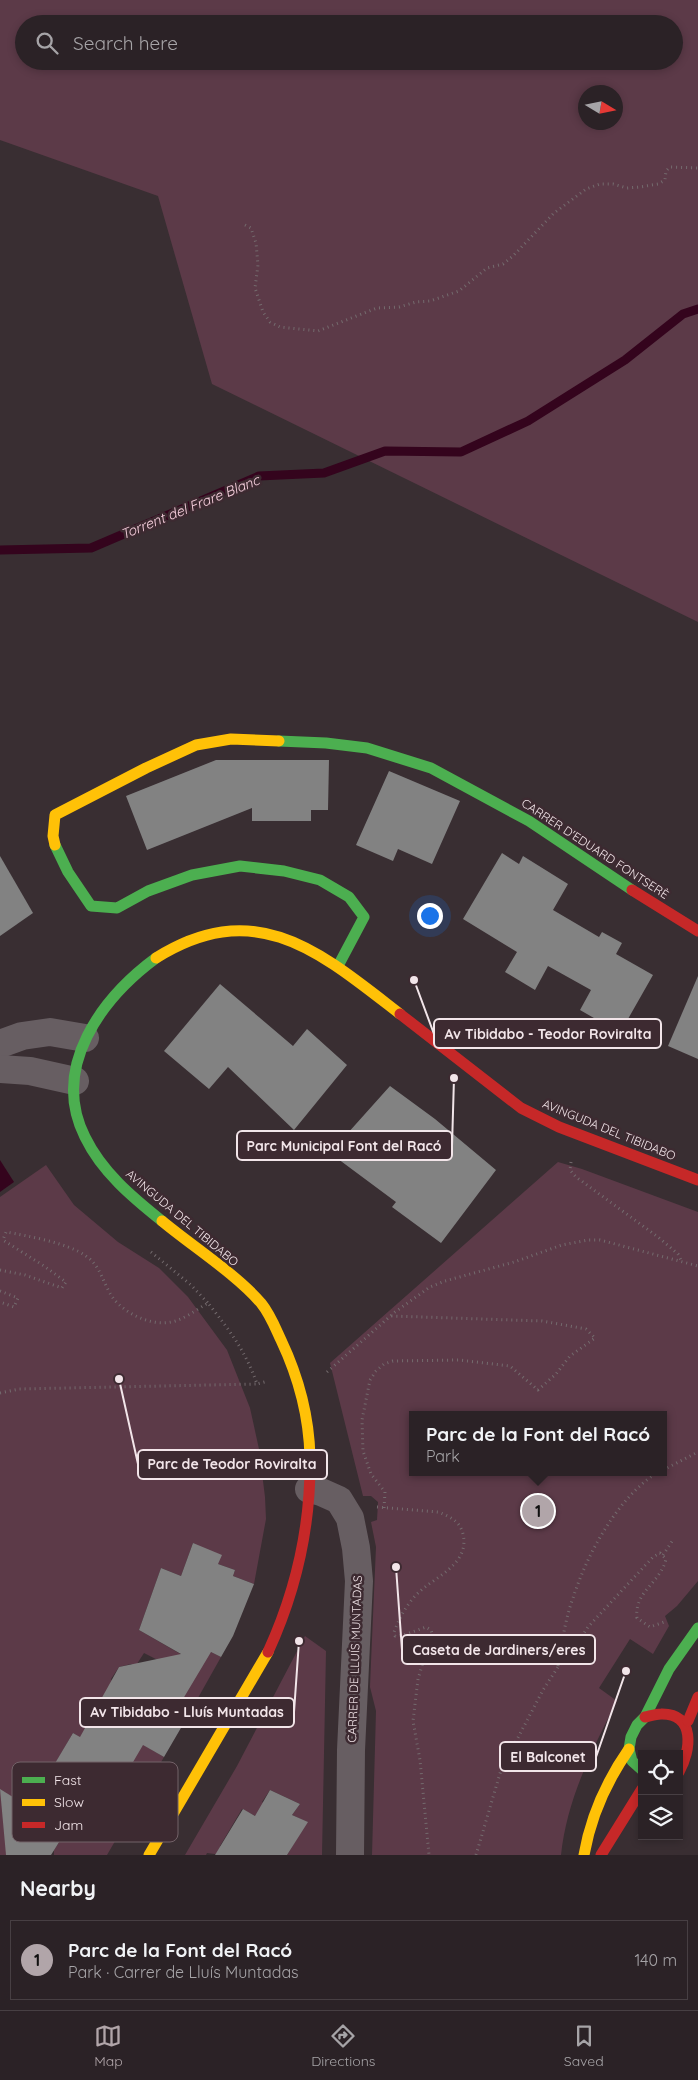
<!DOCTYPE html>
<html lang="en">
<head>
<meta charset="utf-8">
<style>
  body { margin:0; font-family:Quicksand,sans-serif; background:#332a2e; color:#f1f3f6 }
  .controls { position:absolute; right:15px; bottom:15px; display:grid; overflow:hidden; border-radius:0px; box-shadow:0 2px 8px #0003 }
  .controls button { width:45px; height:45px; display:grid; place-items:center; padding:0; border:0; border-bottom:1px solid #473f43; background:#2b2226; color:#f1f3f6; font:25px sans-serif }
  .compass { position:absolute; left:578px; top:85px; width:45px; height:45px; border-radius:50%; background:#2b2226; box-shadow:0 2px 8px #0003; rotate:100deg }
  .you { position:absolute; left:429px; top:915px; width:18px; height:18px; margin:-12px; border:4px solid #fff; border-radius:50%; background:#1a73e8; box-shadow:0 0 0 8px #1a73e833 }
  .badge { display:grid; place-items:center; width:32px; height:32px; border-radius:50%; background:#b1a5a9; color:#111; font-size:16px; font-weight:700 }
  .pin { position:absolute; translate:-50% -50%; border:2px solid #fff; box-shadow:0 1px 5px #0006 }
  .popup { position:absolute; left:409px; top:1411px; width:258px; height:65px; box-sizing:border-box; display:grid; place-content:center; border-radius:0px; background:#2b2226; filter:drop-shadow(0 1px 4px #0005); font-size:16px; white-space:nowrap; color:#a6a4a7 }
  .popup b { font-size:19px; color:#f1f3f6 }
  .popup::after { content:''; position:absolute; left:50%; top:100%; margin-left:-10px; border:10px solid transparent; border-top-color:#2b2226 }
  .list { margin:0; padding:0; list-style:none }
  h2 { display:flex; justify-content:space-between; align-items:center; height:65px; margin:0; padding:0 20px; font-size:21px }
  h2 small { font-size:16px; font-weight:400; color:#a6a4a7 }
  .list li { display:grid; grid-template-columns:32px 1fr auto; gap:15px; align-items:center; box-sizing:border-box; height:80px; margin:0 10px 10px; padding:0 10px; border:1px solid #473f43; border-radius:0px }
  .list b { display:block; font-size:19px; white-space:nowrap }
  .list p { margin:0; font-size:16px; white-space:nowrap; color:#a6a4a7 }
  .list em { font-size:16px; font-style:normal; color:#a6a4a7 }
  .icon { flex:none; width:28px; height:28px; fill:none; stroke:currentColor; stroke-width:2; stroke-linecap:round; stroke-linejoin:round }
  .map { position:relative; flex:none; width:698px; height:1855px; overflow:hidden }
  .search { position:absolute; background:#2b2226; box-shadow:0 2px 8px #0003; left:15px; right:15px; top:15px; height:55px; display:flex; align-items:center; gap:12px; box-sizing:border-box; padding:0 18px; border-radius:28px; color:#a6a4a7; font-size:19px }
  .sheet { height:155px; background:#2b2226 }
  nav { display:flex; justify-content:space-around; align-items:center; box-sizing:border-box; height:70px; border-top:1px solid #473f43; background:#2b2226; font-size:14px; color:#a6a4a7 }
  nav a { display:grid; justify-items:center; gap:2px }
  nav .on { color:#b1a5a9 }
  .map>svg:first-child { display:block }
</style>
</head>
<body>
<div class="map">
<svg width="698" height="1855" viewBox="0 0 698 1855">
  <rect width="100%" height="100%" fill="#392e32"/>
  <g fill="#5c3a48" fill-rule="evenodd">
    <path d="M0 0H698V622L212 384 158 196 0 140ZM24 24H674V61H24ZM586 92H616V122H586Z"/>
    <path d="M558 1162 582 1169 698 1212V1581L677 1606 665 1616 669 1626 653 1654 630 1639 599 1688 617 1701C592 1750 567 1799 561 1855H372L376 1711 370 1687 371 1662 376 1547 371 1522 377 1520 378 1502 371 1496H363L330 1363ZM413 1415H663V1472H413Z"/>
    <path d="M46 1165 74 1205 118 1242 159 1268 188 1297 227 1350 250 1408 259 1449 265 1497 266 1519 254 1584 233 1576 235 1570 218 1564 193 1543 181 1576 161 1568 139 1630 189 1659 195 1644 221 1657 185 1721 173 1714 187 1675 144 1653 135 1667 131 1664 119 1667 111 1679 142 1744 164 1757 107 1855H54V1850L67 1830 79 1802 103 1815 129 1768 73 1733 52 1769 58 1824 0 1790 24 1855H0V1197Z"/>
    <path d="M305 1636 326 1651 322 1855H287L307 1822 292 1815 300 1804 270 1790 262 1802 266 1804 257 1817 242 1809 220 1846 225 1849 222 1855 207 1853 206 1855H185L237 1766Z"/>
  </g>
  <path fill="#34041d" d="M0 1160 14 1182 0 1192Z"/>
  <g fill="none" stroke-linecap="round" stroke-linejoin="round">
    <path stroke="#34041d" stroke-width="9" d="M0 550 91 548 259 476 324 473 385 451 461 452 528 421 625 360 683 314 698 309"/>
  </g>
  <g fill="#828282">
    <path d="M216 760H329L328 810H311V821H252V808L147 850 126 796Z"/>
    <path d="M389 771 460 801 432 864 398 849 393 861 356 845Z"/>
    <path d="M502 853 519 864 523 856 568 884 553 910 599 937 602 932 622 943 616 954 653 975 620 1033 580 1010 591 990 548 966 535 990 505 972 517 952 463 919Z"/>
    <path d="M0 856 33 913 0 936Z"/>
    <path d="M698 976V1059L668 1046Z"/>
    <path d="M220 984 293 1046 307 1029 347 1065 294 1130 228 1067 209 1089 164 1051Z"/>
    <path d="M390 1086 435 1119 496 1170 441 1243 392 1207 396 1202 330 1153Z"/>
    <path d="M193 1543 222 1555 218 1564 235 1570 233 1576 254 1584 233 1636 221 1657 211 1652 174 1714 185 1721 164 1757 143 1745 102 1815 83 1804 51 1855H6L0 1789 29 1807 73 1733 80 1737 119 1667 181 1654 139 1630 161 1568 181 1576Z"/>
    <path d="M270 1790 300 1804 292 1815 308 1822 287 1855H215L243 1809 255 1816Z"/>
  </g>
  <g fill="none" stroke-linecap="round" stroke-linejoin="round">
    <g stroke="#746b6e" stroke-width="3" stroke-dasharray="1 4" stroke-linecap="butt">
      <path d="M245 225 251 228 256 243 258 265 255 288 263 312 270 322 280 327 318 331 377 308 399 307 416 302 430 301 459 291 487 268 503 264 513 256 554 213 586 189 600 184H613L627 188 640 187 658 184 665 180 666 171 670 167 698 168"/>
      <path d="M571 1162 570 1170 576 1177 658 1237 678 1254 681 1260"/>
      <path d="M151 1252 191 1285 208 1303"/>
      <path d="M0 1270 25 1275 62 1288 66 1282 44 1266 3 1240 6 1232C28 1236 68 1243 86 1256 101 1266 103 1284 113 1298 126 1315 156 1329 178 1320 189 1316 199 1308 208 1303 230 1331 245 1350 257 1384L268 1381"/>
      <path d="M0 1291 18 1298 14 1307 0 1302"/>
      <path d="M327 1372 395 1312 430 1287 445 1281 514 1262 562 1245 588 1240H600L698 1266"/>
      <path d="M0 1393 19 1389 257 1384"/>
      <path d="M663 1470 698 1452"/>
      <path d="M377 1507 438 1512C449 1516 460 1521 463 1534 470 1564 436 1576 418 1593 406 1605 400 1617 394 1632L395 1636 404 1635 426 1627 431 1630 432 1633 418 1679 413 1721 420 1760 429 1855"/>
      <path d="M384 1508 385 1492 371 1474 363 1451 362 1420 370 1380 376 1371 384 1364 393 1361 459 1360 510 1366 538 1390 556 1374 570 1356 595 1338 586 1329 542 1321 391 1316"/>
      <path d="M663 1555 673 1540"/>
      <path d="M558 1666C562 1643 565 1620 573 1598 587 1554 618 1497 658 1472"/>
      <path d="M476 1855 501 1770 543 1690 558 1667 574 1648 588 1627 653 1557 660 1553 666 1559C660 1584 634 1591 637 1618L650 1627 667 1621"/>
    </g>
    <g stroke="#675e62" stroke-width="28">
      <path d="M0 1044 22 1036 50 1032 85 1038"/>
      <path d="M0 1069 30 1071 75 1081"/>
      <path d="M309 1489 321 1492 339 1500 350 1518 356 1548 359 1581 351 1750 350 1855"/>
    </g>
    <g stroke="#4caf50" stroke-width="11">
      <path d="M279 741 326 743 367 748 431 768 529 821 632 890"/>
      <path d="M55 845 68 872 91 906 117 908 148 891 192 875 240 866 284 871 320 880 349 897 364 917 338 966"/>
      <path d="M156 958C102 998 50 1067 85 1137 102 1172 132 1197 162 1221"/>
      <path d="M642 1770 632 1761 629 1749 631 1737 637 1725 645 1717 669 1669 698 1628"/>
    </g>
    <g stroke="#ffc107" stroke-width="11">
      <path d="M55 845 53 836 55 815 146 768 196 745 231 739 279 741"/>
      <path d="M156 958C257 895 321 953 400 1014"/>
      <path d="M162 1221C192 1246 236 1274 261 1303 270 1314 275 1327 281 1340 299 1378 309 1415 310 1457"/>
      <path d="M149 1855 268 1652"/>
      <path d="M584 1855C591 1815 606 1782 629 1749"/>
    </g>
    <g stroke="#c62828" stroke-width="11">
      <path d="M632 890 698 931"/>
      <path d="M400 1014 521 1108 559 1127 698 1180"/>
      <path d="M268 1652C296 1591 311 1524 310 1457"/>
      <path d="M645 1717C650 1716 656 1714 661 1714 696 1713 691 1751 679 1772"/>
      <path d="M688 1721 698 1697"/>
      <path d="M601 1855 642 1789"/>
    </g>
  </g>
  <g text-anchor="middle" stroke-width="5" stroke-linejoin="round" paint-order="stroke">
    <g font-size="12" fill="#f2e5e9" stroke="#3d2a31">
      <text transform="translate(595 849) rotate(33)" y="4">CARRER D'EDUARD FONTSERÈ</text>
      <text transform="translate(609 1130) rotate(22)" y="4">AVINGUDA DEL TIBIDABO</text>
      <text transform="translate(182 1218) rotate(40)" y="4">AVINGUDA DEL TIBIDABO</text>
      <text transform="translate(355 1659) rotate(-88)" y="4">CARRER DE LLUÍS MUNTADAS</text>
    </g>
    <g font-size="14" font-style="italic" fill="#fcd4e2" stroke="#3d2a31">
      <text transform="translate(190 507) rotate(-22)" y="5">Torrent del Frare Blanc</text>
    </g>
  </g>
  <rect x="12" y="1762" width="166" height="80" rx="8" fill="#3d2a31" stroke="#736268" stroke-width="1"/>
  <rect x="22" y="1777" width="23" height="6" fill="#4caf50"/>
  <rect x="22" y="1799" width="23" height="7" fill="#ffc107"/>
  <rect x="22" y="1822" width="23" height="6" fill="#c62828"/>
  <g font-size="14" fill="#f2e5e9">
    <text x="54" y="1785">Fast</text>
    <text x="54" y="1807">Slow</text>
    <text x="54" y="1830">Jam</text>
  </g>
  <path fill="none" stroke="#f2e5e9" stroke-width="2" d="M414 980L434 1034M454 1078L452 1146M119 1379L138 1464M396 1567L402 1650M299 1641L294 1712M626 1671L596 1757"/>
  <g fill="#f2e5e9" stroke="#3d2a31" stroke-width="2">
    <circle cx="414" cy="980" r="5"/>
    <circle cx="454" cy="1078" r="5"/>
    <circle cx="119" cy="1379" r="5"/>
    <circle cx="396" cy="1567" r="5"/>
    <circle cx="299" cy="1641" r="5"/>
    <circle cx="626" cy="1671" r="5"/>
  </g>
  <g fill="#3d2a31" stroke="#f2e5e9" stroke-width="2">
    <rect x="434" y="1019" width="227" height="29" rx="5"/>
    <rect x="237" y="1131" width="215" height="29" rx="5"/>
    <rect x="138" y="1450" width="189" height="29" rx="5"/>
    <rect x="402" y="1635" width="193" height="29" rx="5"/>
    <rect x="80" y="1698" width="214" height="29" rx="5"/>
    <rect x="500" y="1742" width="96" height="29" rx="5"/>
  </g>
  <g font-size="14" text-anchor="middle" font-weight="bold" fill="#f2e5e9">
    <text x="548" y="1039">Av Tibidabo - Teodor Roviralta</text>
    <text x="344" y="1151">Parc Municipal Font del Racó</text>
    <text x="232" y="1469">Parc de Teodor Roviralta</text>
    <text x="499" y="1655">Caseta de Jardiners/eres</text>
    <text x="187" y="1717">Av Tibidabo - Lluís Muntadas</text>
    <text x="548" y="1762">El Balconet</text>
  </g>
</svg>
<div class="controls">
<button><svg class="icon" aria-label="locate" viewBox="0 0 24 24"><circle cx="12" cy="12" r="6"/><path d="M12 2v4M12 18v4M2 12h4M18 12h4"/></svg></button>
<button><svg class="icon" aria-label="layers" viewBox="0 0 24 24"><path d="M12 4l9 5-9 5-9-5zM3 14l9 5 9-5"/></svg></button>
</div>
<svg class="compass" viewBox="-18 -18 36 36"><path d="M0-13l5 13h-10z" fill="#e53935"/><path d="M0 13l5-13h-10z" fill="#a6a4a7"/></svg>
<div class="you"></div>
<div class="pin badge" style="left:538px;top:1511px">1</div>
<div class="popup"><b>Parc de la Font del Racó</b>Park</div>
<div class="search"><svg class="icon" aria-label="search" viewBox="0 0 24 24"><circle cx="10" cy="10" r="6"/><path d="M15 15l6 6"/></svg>Search here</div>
</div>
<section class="sheet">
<h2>Nearby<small></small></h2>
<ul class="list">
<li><span class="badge">1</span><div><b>Parc de la Font del Racó</b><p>Park · Carrer de Lluís Muntadas</p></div><em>140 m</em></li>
</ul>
</section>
<nav>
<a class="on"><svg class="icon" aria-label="map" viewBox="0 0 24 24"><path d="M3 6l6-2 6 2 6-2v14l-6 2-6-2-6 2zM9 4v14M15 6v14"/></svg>Map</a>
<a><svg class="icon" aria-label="directions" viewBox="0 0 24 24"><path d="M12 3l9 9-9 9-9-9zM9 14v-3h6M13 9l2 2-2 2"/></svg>Directions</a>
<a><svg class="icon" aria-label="saved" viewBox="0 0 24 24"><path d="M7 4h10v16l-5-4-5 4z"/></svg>Saved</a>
</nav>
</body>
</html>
